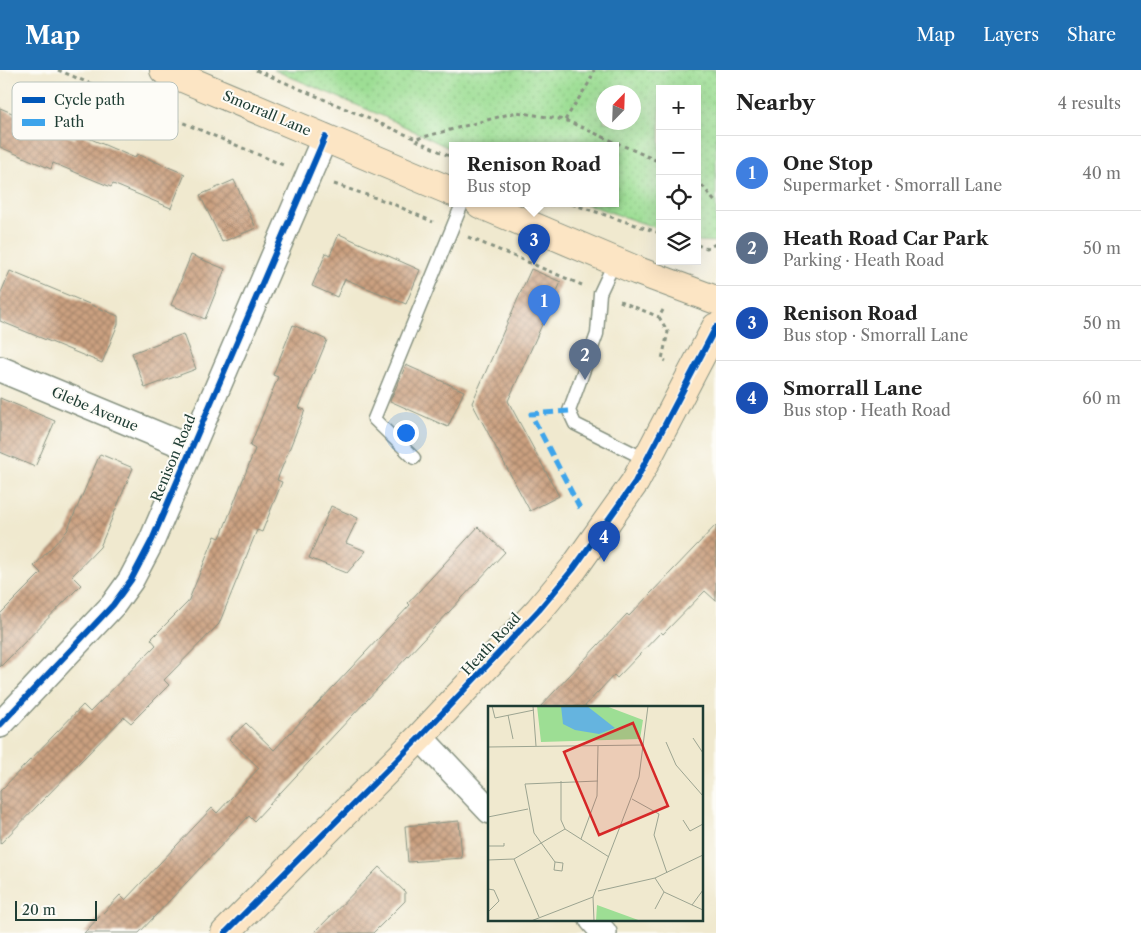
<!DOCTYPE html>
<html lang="en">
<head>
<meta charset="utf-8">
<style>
  body { margin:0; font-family:"Libre Caslon Text",serif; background:#f6f6f6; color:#222 }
  .controls { position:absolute; right:15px; top:15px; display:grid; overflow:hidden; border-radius:0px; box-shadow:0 5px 20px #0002 }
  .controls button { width:45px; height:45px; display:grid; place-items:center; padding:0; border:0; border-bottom:1px solid #e0e0e0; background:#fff; color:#222; font:25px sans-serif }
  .compass { position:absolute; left:596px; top:15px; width:45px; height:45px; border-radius:50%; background:#fff; box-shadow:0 5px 20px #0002; rotate:23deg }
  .scale { position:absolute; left:15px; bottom:12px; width:82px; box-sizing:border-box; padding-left:5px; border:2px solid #1f3d34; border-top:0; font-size:14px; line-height:18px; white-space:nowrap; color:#1f3d34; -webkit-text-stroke:4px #fdfcf7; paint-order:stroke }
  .you { position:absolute; left:405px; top:362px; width:18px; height:18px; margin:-12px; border:4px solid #fff; border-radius:50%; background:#1a73e8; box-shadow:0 0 0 8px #1a73e833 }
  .badge { display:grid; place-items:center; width:32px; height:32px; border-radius:50%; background:#1f6fb2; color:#fff; font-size:16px; font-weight:700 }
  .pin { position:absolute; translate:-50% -41px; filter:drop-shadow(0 1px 2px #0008) }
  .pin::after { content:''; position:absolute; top:26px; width:18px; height:15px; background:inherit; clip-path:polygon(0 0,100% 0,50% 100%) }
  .popup { position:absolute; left:449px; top:72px; width:170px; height:65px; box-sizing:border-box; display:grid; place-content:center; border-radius:0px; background:#fff; filter:drop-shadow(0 1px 4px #0005); font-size:16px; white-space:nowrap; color:#767676 }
  .popup b { font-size:19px; color:#222 }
  .popup::after { content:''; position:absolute; left:50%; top:100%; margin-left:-10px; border:10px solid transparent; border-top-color:#fff }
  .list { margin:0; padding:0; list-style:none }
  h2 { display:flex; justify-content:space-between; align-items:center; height:65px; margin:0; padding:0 20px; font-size:21px }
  h2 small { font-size:16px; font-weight:400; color:#767676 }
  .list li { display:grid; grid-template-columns:32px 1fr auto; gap:15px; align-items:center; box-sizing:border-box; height:75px; padding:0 20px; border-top:1px solid #e0e0e0 }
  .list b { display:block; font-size:19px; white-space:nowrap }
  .list p { margin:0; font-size:16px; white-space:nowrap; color:#767676 }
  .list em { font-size:16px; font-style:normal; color:#767676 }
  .icon { flex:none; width:28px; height:28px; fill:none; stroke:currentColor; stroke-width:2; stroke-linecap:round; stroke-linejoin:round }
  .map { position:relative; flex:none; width:716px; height:863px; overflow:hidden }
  header { display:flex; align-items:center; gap:30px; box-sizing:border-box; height:70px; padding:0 25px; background:#1f6fb2; color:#fff }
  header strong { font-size:24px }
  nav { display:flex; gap:28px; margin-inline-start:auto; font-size:18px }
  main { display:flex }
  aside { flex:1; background:#fff }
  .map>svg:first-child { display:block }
</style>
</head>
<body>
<header>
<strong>Map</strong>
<nav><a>Map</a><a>Layers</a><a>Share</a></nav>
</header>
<main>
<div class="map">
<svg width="716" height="863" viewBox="0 0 716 863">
  <defs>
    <pattern id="park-dots" width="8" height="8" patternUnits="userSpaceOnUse" patternTransform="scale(1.25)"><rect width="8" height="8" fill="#9dde94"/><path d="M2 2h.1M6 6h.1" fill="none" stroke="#87bf80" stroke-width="1.8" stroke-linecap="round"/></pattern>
    <pattern id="building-cross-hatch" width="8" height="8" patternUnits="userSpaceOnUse" patternTransform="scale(1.25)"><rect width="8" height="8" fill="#cba080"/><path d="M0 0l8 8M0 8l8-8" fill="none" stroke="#a4846a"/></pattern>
  </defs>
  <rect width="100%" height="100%" fill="#fdfcf7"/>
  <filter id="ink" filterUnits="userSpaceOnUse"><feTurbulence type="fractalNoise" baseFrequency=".02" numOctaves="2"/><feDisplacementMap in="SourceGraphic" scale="10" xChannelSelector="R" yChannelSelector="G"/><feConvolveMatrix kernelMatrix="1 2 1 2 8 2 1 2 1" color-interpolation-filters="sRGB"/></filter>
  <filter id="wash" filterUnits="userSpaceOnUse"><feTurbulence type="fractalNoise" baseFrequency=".0096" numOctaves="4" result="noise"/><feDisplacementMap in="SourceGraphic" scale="20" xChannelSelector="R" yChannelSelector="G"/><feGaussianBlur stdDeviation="1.12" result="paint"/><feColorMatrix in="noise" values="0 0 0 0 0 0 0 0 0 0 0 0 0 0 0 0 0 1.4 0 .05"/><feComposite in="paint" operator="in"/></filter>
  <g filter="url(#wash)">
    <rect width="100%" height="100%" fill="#f0e9cf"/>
    <path fill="url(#park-dots)" stroke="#5e8e64" fill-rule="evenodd" d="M274 0H716V172L697 171V19H660V159L586 134H615V76H453V80L385 47ZM604 22H634V52H604Z"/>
    <g id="blocks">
      <g fill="url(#building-cross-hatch)">
        <path d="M0 38 75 69 77 63 135 88 137 84 185 104 171 138 113 114 111 117 53 93 51 99 0 77Z"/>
        <path d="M234 110 256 158 222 172 200 125Z"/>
        <path d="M339 164 420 200 406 234 345 209 337 227 312 216 326 183 330 185Z"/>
        <path d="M191 185 225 199 205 249 171 235Z"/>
        <path d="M531 199 561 212 508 331 559 426 530 441 472 333Z"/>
        <path d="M10 201 118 246V254L102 293 0 251V225Z"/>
        <path d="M293 255 327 270 299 338 305 340 277 410 282 412 262 462 257 460 219 554 164 610 169 615 131 653 124 647 0 774V721L83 635 90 642 156 575 151 569 188 532 215 466 220 468 255 379 250 376 278 307 273 305Z"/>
        <path d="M183 264 196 299 145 318 132 283Z"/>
        <path d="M406 295 464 321 448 357 390 331Z"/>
        <path d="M0 328 55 351 35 397 0 382Z"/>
        <path d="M100 384 133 398 100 477 72 506 81 515 0 597V544L41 503 34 496 67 461Z"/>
        <path d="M331 436 358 448 346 473 366 481 347 503 309 488Z"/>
        <path d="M716 455V531L705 521 663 564 661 562 617 608 614 605 584 637H540L627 544 629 546Z"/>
        <path d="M478 457 505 482 254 751 249 746 139 863H84L120 825 125 830 212 738 217 743 259 698 229 669 246 653 274 680 410 535 408 533Z"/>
        <path d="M459 751 462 788 408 792 405 756Z"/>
        <path d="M379 797 405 822V831L373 863H314Z"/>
      </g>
    </g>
  </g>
  <g filter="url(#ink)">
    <use href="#blocks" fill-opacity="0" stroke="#889382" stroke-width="1"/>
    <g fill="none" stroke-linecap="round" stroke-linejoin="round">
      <g stroke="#889382" stroke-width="15">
        <g id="lane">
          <path d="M615 191 600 223 597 264 569 341 575 354 647 390"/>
          <path d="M414 388 374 349 462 134"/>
        </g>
      </g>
      <g stroke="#889382" stroke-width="28">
        <g id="street">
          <path d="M0 299 190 378"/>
          <path d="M0 655 113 535 131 510 152 470 325 67"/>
          <path d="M420 667 490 741"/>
          <path d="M592 849 604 863"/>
        </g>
      </g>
      <g stroke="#889382" stroke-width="30">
        <g id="secondary">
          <path d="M164 0 453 122"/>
          <path d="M480 134 638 201 716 230"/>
          <path d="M225 863 420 667 539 540 574 498 635 412 716 257"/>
        </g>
      </g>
      <g stroke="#889382" stroke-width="3" stroke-dasharray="4 4" stroke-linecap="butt">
        <path d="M58 0 283 95"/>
        <path d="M256 0 416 69 517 42 565 50 660 92"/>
        <path d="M565 50 590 11 594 0"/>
        <path d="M416 70 453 88"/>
        <path d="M697 109 716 133"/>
        <path d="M334 114 391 133 433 152"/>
        <path d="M572 134 660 163"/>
        <path d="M468 167 582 215"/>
        <path d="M697 175 707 178 716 174"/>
        <path d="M620 231 659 247"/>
        <path d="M663 240 659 247 668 262 662 289 666 291"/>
      </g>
      <use href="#lane" stroke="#fff" stroke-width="12"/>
      <use href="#street" stroke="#fff" stroke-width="25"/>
      <use href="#secondary" stroke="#fce5c4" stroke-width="28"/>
      <path stroke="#3da4eb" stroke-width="5" stroke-dasharray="10 5" stroke-linecap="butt" d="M569 341 531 344 580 438"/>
      <g stroke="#fdfcf7" stroke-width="9">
        <g id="cycleway">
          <path d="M0 655 113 535 131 510 152 470 325 67"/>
          <path d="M225 863 420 667 539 540 574 498 635 412 716 257"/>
        </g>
      </g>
      <use href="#cycleway" stroke="#0057b8" stroke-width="6"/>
    </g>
  </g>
  <g text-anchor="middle" stroke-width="4" stroke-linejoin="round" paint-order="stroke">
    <g font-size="14" fill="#1f3d34" stroke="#fdfcf7">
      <text transform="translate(267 43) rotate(23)" y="5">Smorrall Lane</text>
      <text transform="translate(95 339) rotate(23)" y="5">Glebe Avenue</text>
      <text transform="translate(173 388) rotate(-67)" y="5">Renison Road</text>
      <text transform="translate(491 574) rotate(-47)" y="5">Heath Road</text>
    </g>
  </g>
  <g transform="translate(488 636)">
    <rect width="215" height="215" fill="#f0e9cf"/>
    <path d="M49 0H118L155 14 152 33 53 36ZM109 199 153 215H108Z" fill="#9dde94"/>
    <path d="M73 0H99L127 22 111 28 87 24 75 18Z" fill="#65b4df"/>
    <path fill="none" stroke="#9ca491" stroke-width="1" d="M4 0 7 12 46 4M45 0 48 40M20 9 25 33M205 32 215 47M178 36 188 59 215 90M0 41 156 39M73 75V114L77 123M144 93 171 108 166 129 179 167M0 111 40 103M195 114 202 125 215 118M77 123 121 151M93 133 109 90 110 40M0 140H16V137M26 153 51 211M26 153 77 123M0 154 26 153M67 156 66 164 74 165 75 157 67 156 46 127 37 78 110 75M167 172 176 186 215 204M0 183 6 184 11 195 0 206M110 185 167 172 215 149M105 191 151 71 160 0M105 191 106 215M204 199 215 184M167 203 176 186M43 215 105 191"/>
    <path fill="#d62828" fill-opacity="0.15" stroke="#d62828" stroke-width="2.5" d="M145 17 180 100 111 129 76 46Z"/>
    <rect width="215" height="215" fill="none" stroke="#1f3d34" stroke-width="2.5"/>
  </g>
  <rect x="12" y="12" width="166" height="58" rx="8" fill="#fdfcf7" stroke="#bac3bc" stroke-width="1"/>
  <rect x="22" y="27" width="23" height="6" fill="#0057b8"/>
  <rect x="22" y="49" width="23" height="7" fill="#3da4eb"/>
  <g font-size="14" fill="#1f3d34">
    <text x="54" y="35">Cycle path</text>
    <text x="54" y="57">Path</text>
  </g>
</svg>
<div class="controls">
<button>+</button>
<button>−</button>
<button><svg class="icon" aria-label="locate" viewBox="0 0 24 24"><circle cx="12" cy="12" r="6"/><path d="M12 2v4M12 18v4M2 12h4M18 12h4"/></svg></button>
<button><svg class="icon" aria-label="layers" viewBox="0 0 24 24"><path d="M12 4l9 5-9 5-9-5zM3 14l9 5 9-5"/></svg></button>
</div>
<svg class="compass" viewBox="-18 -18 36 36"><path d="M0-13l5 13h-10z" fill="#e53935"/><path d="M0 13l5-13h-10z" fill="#767676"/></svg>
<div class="scale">20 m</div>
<div class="you"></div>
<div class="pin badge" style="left:544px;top:256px;background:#3f7fe0">1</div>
<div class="pin badge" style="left:585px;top:310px;background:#5c6f8a">2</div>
<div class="pin badge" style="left:534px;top:195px;background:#1a4fb4">3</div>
<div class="popup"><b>Renison Road</b>Bus stop</div>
<div class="pin badge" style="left:604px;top:492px;background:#1a4fb4">4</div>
</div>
<aside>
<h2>Nearby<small>4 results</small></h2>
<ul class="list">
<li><span class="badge" style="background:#3f7fe0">1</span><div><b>One Stop</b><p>Supermarket · Smorrall Lane</p></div><em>40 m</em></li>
<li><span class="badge" style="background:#5c6f8a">2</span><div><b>Heath Road Car Park</b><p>Parking · Heath Road</p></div><em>50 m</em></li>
<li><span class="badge" style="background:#1a4fb4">3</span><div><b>Renison Road</b><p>Bus stop · Smorrall Lane</p></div><em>50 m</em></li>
<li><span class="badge" style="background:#1a4fb4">4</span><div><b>Smorrall Lane</b><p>Bus stop · Heath Road</p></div><em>60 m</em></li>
</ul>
</aside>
</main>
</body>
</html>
